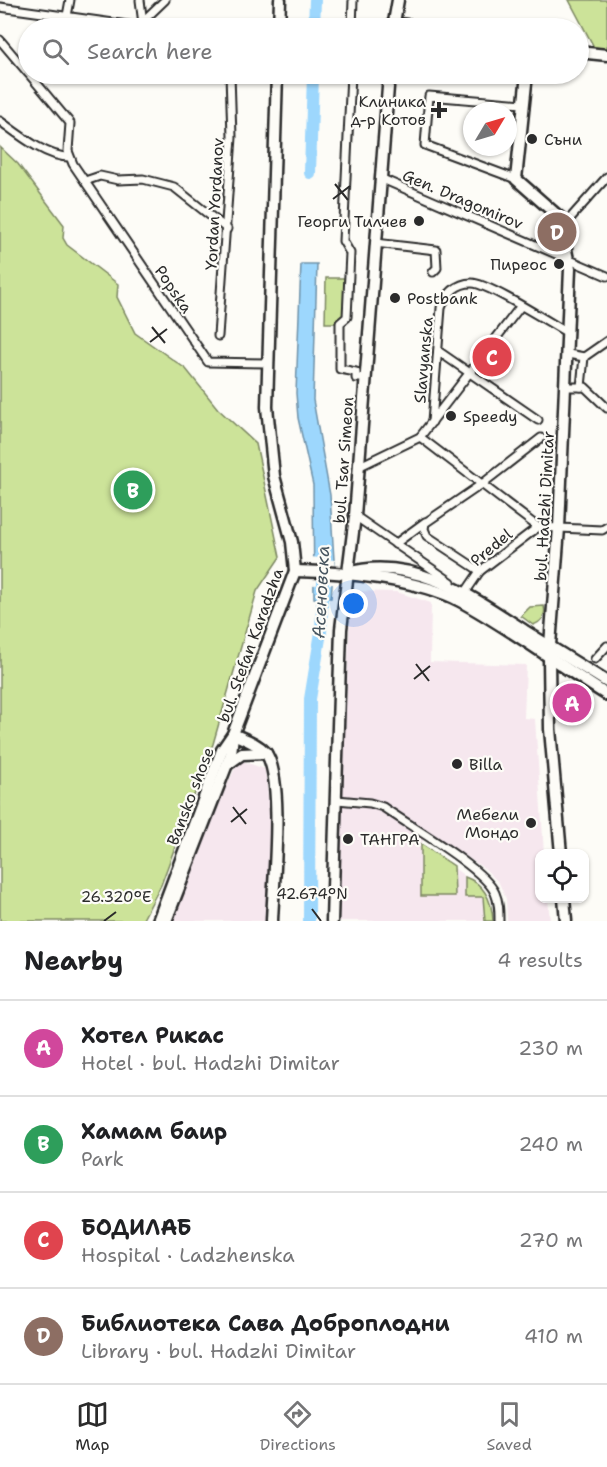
<!DOCTYPE html>
<html lang="en">
<head>
<meta charset="utf-8">
<style>
  body { margin:0; font-family:"Shantell Sans",sans-serif; background:#f2f2f2; color:#202124 }
  .controls { position:absolute; right:18px; bottom:18px; display:grid; overflow:hidden; border-radius:12px; box-shadow:0 2px 4px #0004 }
  .controls button { width:54px; height:54px; display:grid; place-items:center; padding:0; border:0; border-bottom:2px solid #e0e0e0; background:#fff; color:#202124; font:30px sans-serif }
  .compass { position:absolute; left:463px; top:102px; width:54px; height:54px; border-radius:50%; background:#fff; box-shadow:0 2px 4px #0004; rotate:52deg }
  .you { position:absolute; left:354px; top:604px; width:21px; height:21px; margin:-15px; border:4px solid #fff; border-radius:50%; background:#1a73e8; box-shadow:0 0 0 9px #1a73e833 }
  .badge { display:grid; place-items:center; width:39px; height:39px; border-radius:50%; background:#2b2b2b; color:#fff; font-size:20px; font-weight:700 }
  .pin { position:absolute; translate:-50% -50%; border:3px solid #fff; box-shadow:0 2px 6px #0006 }
  .list { margin:0; padding:0; list-style:none }
  h2 { display:flex; justify-content:space-between; align-items:center; height:78px; margin:0; padding:0 24px; font-size:26px }
  h2 small { font-size:20px; font-weight:400; color:#757577 }
  .list li { display:grid; grid-template-columns:39px 1fr auto; gap:18px; align-items:center; box-sizing:border-box; height:96px; padding:0 24px; border-top:2px solid #e0e0e0 }
  .list b { display:block; font-size:22px; white-space:nowrap }
  .list p { margin:0; font-size:20px; white-space:nowrap; color:#757577 }
  .list em { font-size:20px; font-style:normal; color:#757577 }
  .icon { flex:none; width:33px; height:33px; fill:none; stroke:currentColor; stroke-width:2; stroke-linecap:round; stroke-linejoin:round }
  .map { position:relative; flex:none; width:607px; height:921px; overflow:hidden }
  .search { position:absolute; background:#fff; box-shadow:0 2px 4px #0004; left:18px; right:18px; top:18px; height:66px; display:flex; align-items:center; gap:15px; box-sizing:border-box; padding:0 21px; border-radius:33px; color:#757577; font-size:22px }
  .sheet { height:462px; background:#fff }
  nav { display:flex; justify-content:space-around; align-items:center; box-sizing:border-box; height:84px; border-top:2px solid #e0e0e0; background:#fff; font-size:16px; color:#757577 }
  nav a { display:grid; justify-items:center; gap:3px }
  nav .on { color:#2b2b2b }
  .map>svg:first-child { display:block }
</style>
</head>
<body>
<div class="map">
<svg width="607" height="921" viewBox="0 0 607 921">
  <rect width="100%" height="100%" fill="#fdfcf7"/>
  <filter id="ink" filterUnits="userSpaceOnUse"><feTurbulence type="fractalNoise" baseFrequency=".0167" numOctaves="2"/><feDisplacementMap in="SourceGraphic" scale="12" xChannelSelector="R" yChannelSelector="G"/><feConvolveMatrix kernelMatrix="1 2 1 2 8 2 1 2 1" color-interpolation-filters="sRGB"/></filter>
  <g filter="url(#ink)">
    <g fill="#f6e7ee">
      <path d="M351 591 397 592 431 603 430 662 526 665 524 718 535 719 544 853 540 854V898L548 899 550 921H507L506 899 499 883 485 869 428 831 421 844 484 890 491 904 493 921H337Z"/>
      <path d="M239 760 265 769 270 813 266 921H162Z"/>
    </g>
    <g fill="#cce399" stroke="#7c8762" stroke-width="1.5">
      <path d="M569 0H607V49L594 47Z"/>
      <path d="M0 147 18 164 64 225 63 238 67 245 118 284 117 297 135 333 186 369 218 409 256 444 280 557 257 591 213 744 161 885 142 921H0Z"/>
      <path d="M326 278H344V316L336 323H325Z"/>
      <path d="M544 606C546 615 542 622 533 625L521 616 530 607Z"/>
      <path d="M421 844 454 866 455 896H421Z"/>
      <path d="M465 877C485 884 492 901 493 921H485L483 897H465Z"/>
    </g>
    <path fill="#9dd7fd" stroke="#6f92a9" stroke-width="1.5" d="M301 264H317L313 400 330 495 334 560 331 598H314L313 485 298 418 296 393Z"/>
    <path fill="#fdfcf7" d="M311 557 334 560V584L311 585Z"/>
    <g fill="none" stroke-linecap="round" stroke-linejoin="round">
      <g stroke="#9dd7fd" stroke-width="12">
        <path d="M314 28 315 0"/>
        <path d="M310 173 313 74"/>
        <path d="M309 921 310 699 321 632 323 582"/>
      </g>
      <g stroke="#2b2b2b" stroke-width="11">
        <g id="street">
          <path d="M140 0 143 24"/>
          <path d="M0 7 149 28"/>
          <path d="M67 16 70 0"/>
          <path d="M143 21 165 0"/>
          <path d="M352 28 353 0"/>
          <path d="M0 40 28 73"/>
          <path d="M29 74 70 123 68 151 73 164 208 362 269 363"/>
          <path d="M351 74 343 241 350 253 347 317 340 323V369L356 372V378H363"/>
          <path d="M0 121C18 134 46 157 69 157"/>
          <path d="M380 178 607 276"/>
          <path d="M516 179 425 145 429 96 523 104"/>
          <path d="M85 181 100 176 118 180 143 179 174 187 227 229"/>
          <path d="M566 223 607 177"/>
          <path d="M375 243 436 250 437 268 433 272"/>
          <path d="M218 336 232 137 230 74"/>
          <path d="M438 351 538 420"/>
          <path d="M568 354 584 357 581 387"/>
          <path d="M584 357 607 341"/>
          <path d="M566 387H585L607 408"/>
          <path d="M432 422 441 308C446 295 456 283 472 283 488 283 550 323 568 333"/>
          <path d="M420 437 538 527 602 530 607 527"/>
          <path d="M358 467 420 437 520 307"/>
          <path d="M355 516 451 582"/>
          <path d="M395 544 425 522"/>
          <path d="M480 571 427 536 424 529 425 523 482 484 541 438"/>
          <path d="M463 591 465 593 480 571 538 527"/>
          <path d="M595 659 607 646"/>
          <path d="M337 800 370 803 383 807C408 825 484 868 495 893 499 902 499 911 499 921"/>
        </g>
      </g>
      <g stroke="#2b2b2b" stroke-width="15">
        <g id="secondary">
          <path d="M393 23 425 28"/>
          <path d="M279 28 280 0"/>
          <path d="M393 28 398 0"/>
          <path d="M578 52 607 55"/>
          <path d="M527 74 516 179 566 223V250L570 269 559 528 549 658 550 729 561 854"/>
          <path d="M295 571C342 572 419 579 460 601 510 628 559 665 607 695"/>
          <path d="M347 573C412 554 473 597 525 631 552 648 580 665 607 682"/>
          <path d="M233 734C244 739 257 743 265 752 285 775 273 887 272 921"/>
          <path d="M228 764 242 754 266 753"/>
          <path d="M564 898 566 921"/>
          <path d="M158 921 222 750 233 734 295 571 292 542 274 476 267 407 277 74"/>
          <path d="M166 921 231 754 233 735"/>
          <path d="M332 921 341 629 355 516 389 74"/>
        </g>
      </g>
      <use href="#street" stroke="#fdfcf7" stroke-width="7"/>
      <use href="#secondary" stroke="#fdfcf7" stroke-width="10"/>
    </g>
  </g>
  <path fill="none" stroke="#2b2b2b" stroke-width="2" d="M335 184 348 200M333 199 350 186M152 327 165 343M150 342 167 329M416 664 429 681M414 679 430 666M233 807 246 824M231 822 247 809M312 909 321 921M104 921 116 912"/>
  <g fill="#2b2b2b" stroke="#fdfcf7" stroke-width="2">
    <path d="M436 101h6v6h6v6h-6v6h-6v-6h-6v-6h6z"/>
    <circle cx="532" cy="139" r="6"/>
    <circle cx="419" cy="221" r="6"/>
    <circle cx="559" cy="264" r="6"/>
    <circle cx="395" cy="298" r="6"/>
    <circle cx="451" cy="416" r="6"/>
    <circle cx="457" cy="764" r="6"/>
    <circle cx="531" cy="823" r="6"/>
    <circle cx="348" cy="839" r="6"/>
  </g>
  <g text-anchor="middle" stroke-width="4.5" stroke-linejoin="round" paint-order="stroke">
    <g font-size="16" fill="#2b2b2b" stroke="#fdfcf7" text-anchor="start">
      <text x="426" y="107" text-anchor="end">Клиника<tspan x="426" dy="18">д-р Котов</tspan></text>
      <text x="544" y="145">Съни</text>
      <text x="407" y="227" text-anchor="end">Георги Тилчев</text>
      <text x="547" y="270" text-anchor="end">Пиреос</text>
      <text x="407" y="304">Postbank</text>
      <text x="463" y="422">Speedy</text>
      <text x="469" y="770">Billa</text>
      <text x="519" y="820" text-anchor="end">Мебели<tspan x="519" dy="18">Мондо</tspan></text>
      <text x="360" y="845">ТАНГРА</text>
    </g>
    <g font-size="16" fill="#2b2b2b" stroke="#fdfcf7">
      <text transform="translate(463 199) rotate(23)" y="6">Gen. Dragomirov</text>
      <text transform="translate(214 204) rotate(-87)" y="6">Yordan Yordanov</text>
      <text transform="translate(174 289) rotate(56)" y="6">Popska</text>
      <text transform="translate(423 360) rotate(-85)" y="6">Slavyanska</text>
      <text transform="translate(343 460) rotate(-86)" y="6">bul. Tsar Simeon</text>
      <text transform="translate(544 506) rotate(-87)" y="6">bul. Hadzhi Dimitar</text>
      <text transform="translate(491 547) rotate(-40)" y="6">Predel</text>
      <text transform="translate(250 645) rotate(-70)" y="6">bul. Stefan Karadzha</text>
      <text transform="translate(190 796) rotate(-69)" y="6">Bansko shose</text>
    </g>
    <g font-size="18" font-style="italic" fill="#485660" stroke="#fdfcf7">
      <text transform="translate(321 592) rotate(-87)" y="6">Асеновска</text>
    </g>
  </g>
  <g font-size="15" text-anchor="middle" fill="#2b2b2b" stroke="#fdfcf7" stroke-width="4.5" stroke-linejoin="round" paint-order="stroke">
    <text x="312" y="899">42.674°N</text>
    <text x="116" y="902">26.320°E</text>
  </g>
</svg>
<div class="controls">
<button><svg class="icon" aria-label="locate" viewBox="0 0 24 24"><circle cx="12" cy="12" r="6"/><path d="M12 2v4M12 18v4M2 12h4M18 12h4"/></svg></button>
</div>
<svg class="compass" viewBox="-18 -18 36 36"><path d="M0-13l5 13h-10z" fill="#e53935"/><path d="M0 13l5-13h-10z" fill="#757577"/></svg>
<div class="you"></div>
<div class="pin badge" style="left:572px;top:703px;background:#d1479c">A</div>
<div class="pin badge" style="left:133px;top:490px;background:#2e9e5b">B</div>
<div class="pin badge" style="left:492px;top:357px;background:#e0444e">C</div>
<div class="pin badge" style="left:557px;top:232px;background:#8d6e63">D</div>
<div class="search"><svg class="icon" aria-label="search" viewBox="0 0 24 24"><circle cx="10" cy="10" r="6"/><path d="M15 15l6 6"/></svg>Search here</div>
</div>
<section class="sheet">
<h2>Nearby<small>4 results</small></h2>
<ul class="list">
<li><span class="badge" style="background:#d1479c">A</span><div><b>Хотел Рикас</b><p>Hotel · bul. Hadzhi Dimitar</p></div><em>230 m</em></li>
<li><span class="badge" style="background:#2e9e5b">B</span><div><b>Хамам баир</b><p>Park</p></div><em>240 m</em></li>
<li><span class="badge" style="background:#e0444e">C</span><div><b>БОДИЛАБ</b><p>Hospital · Ladzhenska</p></div><em>270 m</em></li>
<li><span class="badge" style="background:#8d6e63">D</span><div><b>Библиотека Сава Доброплодни</b><p>Library · bul. Hadzhi Dimitar</p></div><em>410 m</em></li>
</ul>
</section>
<nav>
<a class="on"><svg class="icon" aria-label="map" viewBox="0 0 24 24"><path d="M3 6l6-2 6 2 6-2v14l-6 2-6-2-6 2zM9 4v14M15 6v14"/></svg>Map</a>
<a><svg class="icon" aria-label="directions" viewBox="0 0 24 24"><path d="M12 3l9 9-9 9-9-9zM9 14v-3h6M13 9l2 2-2 2"/></svg>Directions</a>
<a><svg class="icon" aria-label="saved" viewBox="0 0 24 24"><path d="M7 4h10v16l-5-4-5 4z"/></svg>Saved</a>
</nav>
</body>
</html>
